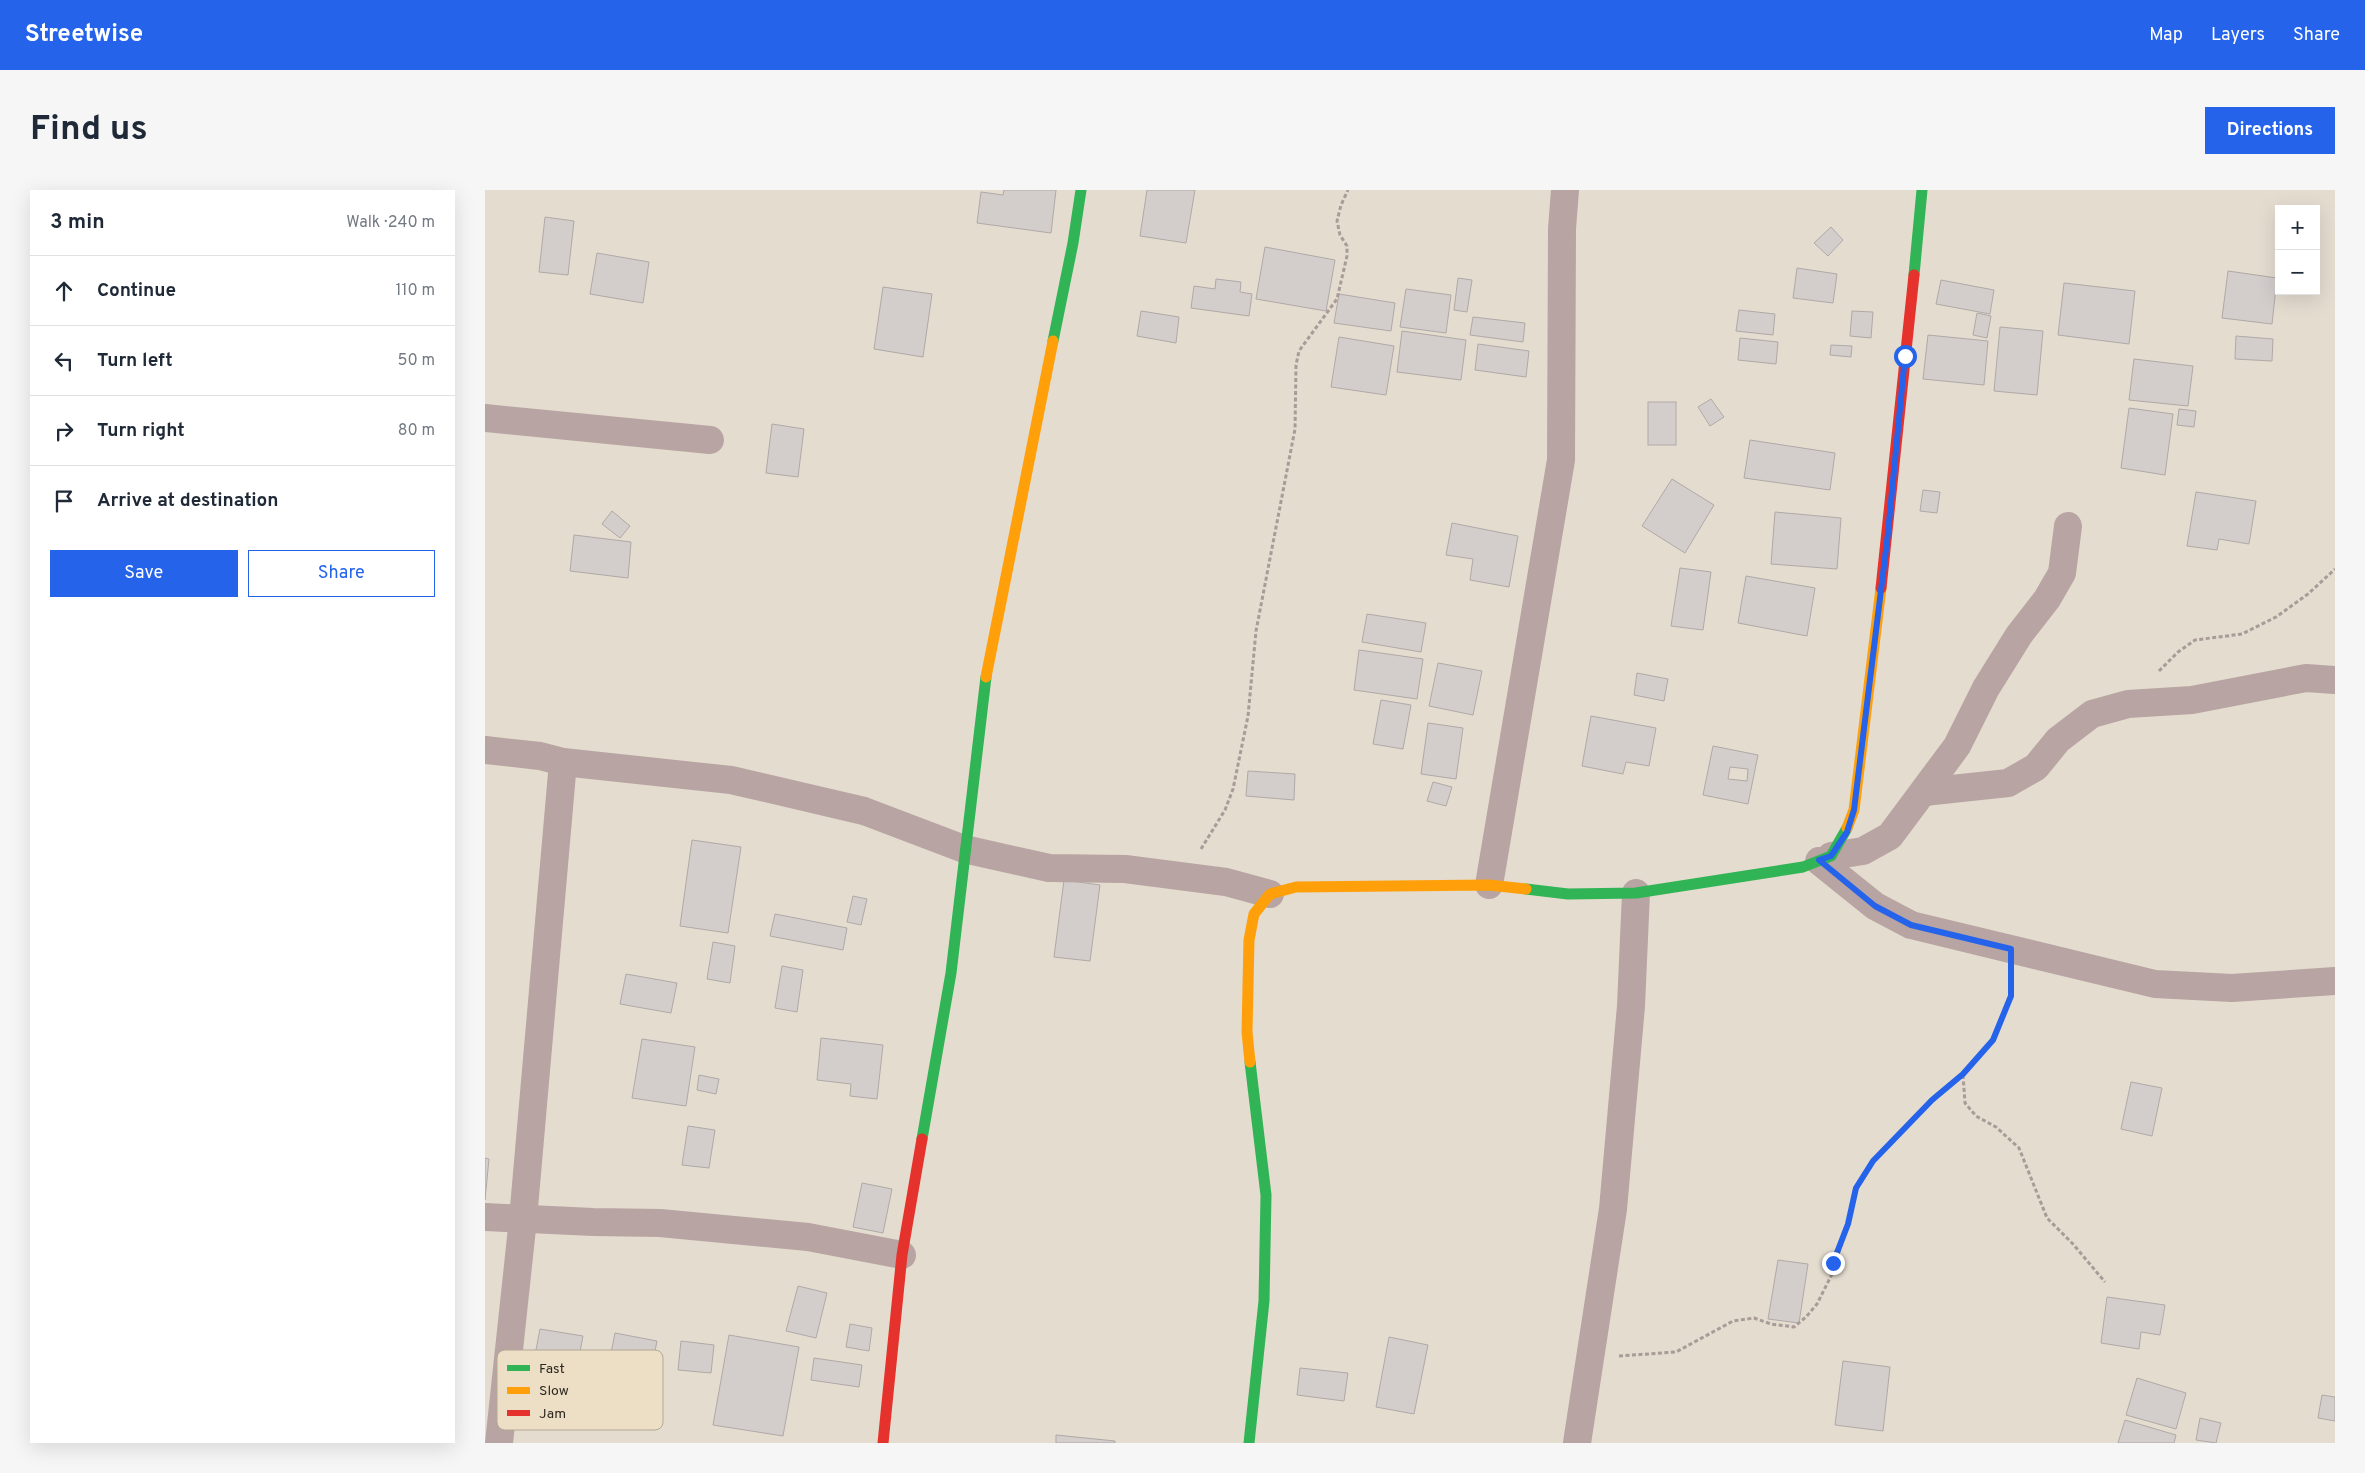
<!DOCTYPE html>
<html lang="en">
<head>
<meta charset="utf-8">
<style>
  body { margin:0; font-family:Overpass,sans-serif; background:#f6f6f7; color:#1f2937 }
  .controls { position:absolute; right:15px; top:15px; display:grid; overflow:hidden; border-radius:0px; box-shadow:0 5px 20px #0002 }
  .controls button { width:45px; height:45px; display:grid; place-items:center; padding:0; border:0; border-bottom:1px solid #e0e1e3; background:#fff; color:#1f2937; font:25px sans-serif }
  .stop { position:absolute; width:15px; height:15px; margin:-11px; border:4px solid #2563eb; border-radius:50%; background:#fff }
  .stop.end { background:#2563eb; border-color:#fff; box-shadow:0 1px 5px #0008 }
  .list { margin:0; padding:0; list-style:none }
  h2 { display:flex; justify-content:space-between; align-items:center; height:65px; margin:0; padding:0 20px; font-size:21px }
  h2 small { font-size:16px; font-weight:400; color:#747a83 }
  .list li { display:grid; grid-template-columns:32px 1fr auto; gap:15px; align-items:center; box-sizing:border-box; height:70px; padding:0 20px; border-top:1px solid #e0e1e3 }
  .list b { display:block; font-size:19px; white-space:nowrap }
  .list em { font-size:16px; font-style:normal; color:#747a83 }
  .actions { display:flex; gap:10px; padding:15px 20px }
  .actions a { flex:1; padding:11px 0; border:1px solid #2563eb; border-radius:0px; text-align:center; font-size:18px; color:#2563eb }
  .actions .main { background:#2563eb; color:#fff }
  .icon { flex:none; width:28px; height:28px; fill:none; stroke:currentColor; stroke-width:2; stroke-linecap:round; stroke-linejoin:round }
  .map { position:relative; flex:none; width:1850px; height:1253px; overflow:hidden; border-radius:0px }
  header { display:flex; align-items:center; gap:30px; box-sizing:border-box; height:70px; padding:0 25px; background:#2563eb; color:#fff }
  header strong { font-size:24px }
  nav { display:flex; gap:28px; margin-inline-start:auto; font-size:18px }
  .intro { display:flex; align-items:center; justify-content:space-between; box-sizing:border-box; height:120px; padding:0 30px }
  h1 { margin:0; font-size:35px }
  .button { padding:12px 22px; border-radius:0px; background:#2563eb; color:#fff; font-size:18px; font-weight:700 }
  main { display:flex; gap:30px; padding:0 30px }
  aside { flex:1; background:#fff; border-radius:0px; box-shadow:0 5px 20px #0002 }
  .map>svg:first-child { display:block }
</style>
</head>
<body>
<header>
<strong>Streetwise</strong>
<nav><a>Map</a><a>Layers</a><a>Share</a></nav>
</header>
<div class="intro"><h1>Find us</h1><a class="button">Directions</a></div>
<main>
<aside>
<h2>3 min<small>Walk · 240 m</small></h2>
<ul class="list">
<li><svg class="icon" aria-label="ahead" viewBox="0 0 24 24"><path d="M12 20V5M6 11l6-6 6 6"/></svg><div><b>Continue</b></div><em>110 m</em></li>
<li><svg class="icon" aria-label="left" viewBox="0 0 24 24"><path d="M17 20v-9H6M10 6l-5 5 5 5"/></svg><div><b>Turn left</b></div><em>50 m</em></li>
<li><svg class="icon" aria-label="right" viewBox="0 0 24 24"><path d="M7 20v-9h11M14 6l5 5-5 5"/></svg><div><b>Turn right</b></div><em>80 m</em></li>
<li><svg class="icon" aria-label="arrive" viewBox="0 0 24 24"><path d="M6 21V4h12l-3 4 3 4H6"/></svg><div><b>Arrive at destination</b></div></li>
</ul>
<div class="actions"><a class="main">Save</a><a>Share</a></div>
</aside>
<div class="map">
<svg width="1850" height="1253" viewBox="0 0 1850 1253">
  <rect width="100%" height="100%" fill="#e4dccf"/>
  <g fill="#d3cdcc" stroke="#afa9a7" fill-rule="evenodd">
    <path d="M519 0H571L566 43 492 33 496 2 518 5Z"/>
    <path d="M662 0H710L701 53 655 46Z"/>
    <path d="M60 27 89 31 83 85 54 82Z"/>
    <path d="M1346 37 1358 50 1343 66 1329 53Z"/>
    <path d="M780 57 850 70 841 121 771 109Z"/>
    <path d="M112 63 164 72 158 113 105 104Z"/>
    <path d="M1312 78 1352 84 1348 113 1308 108Z"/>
    <path d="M1743 81 1792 88 1787 134 1737 128Z"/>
    <path d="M973 88 987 90 982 122 969 120Z"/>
    <path d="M731 89 756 92 755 102 767 104 764 126 706 118 709 96 730 99Z"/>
    <path d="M1456 90 1509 100 1505 124 1451 114Z"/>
    <path d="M1579 93 1650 101 1644 154 1573 145Z"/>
    <path d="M398 97 447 104 438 167 389 159Z"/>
    <path d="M921 99 966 105 961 143 915 137Z"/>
    <path d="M854 104 910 113 906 141 849 133Z"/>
    <path d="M1254 120 1290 124 1288 145 1251 141Z"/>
    <path d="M656 121 694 127 691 153 652 146Z"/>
    <path d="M1367 121 1388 122 1386 148 1365 146Z"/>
    <path d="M1492 123 1506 126 1502 148 1488 145Z"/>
    <path d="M988 127 1040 133 1038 152 985 145Z"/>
    <path d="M1515 137 1558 141 1552 205 1509 201Z"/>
    <path d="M917 141 981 150 976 190 912 182Z"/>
    <path d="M1443 145 1503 151 1499 195 1438 189Z"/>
    <path d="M1751 146 1788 149 1787 171 1750 169Z"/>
    <path d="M854 147 909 156 901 205 846 197Z"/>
    <path d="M1255 148 1293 152 1291 174 1253 170Z"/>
    <path d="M993 154 1044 161 1041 187 990 180Z"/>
    <path d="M1346 155 1367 156 1366 167 1345 165Z"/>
    <path d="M1649 169 1708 176 1703 216 1644 210Z"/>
    <path d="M1226 209 1239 227 1225 236 1213 217Z"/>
    <rect x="1163" y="212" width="28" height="43"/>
    <path d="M1644 218 1688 224 1680 285 1636 278Z"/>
    <path d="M1694 219 1711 221 1709 237 1692 235Z"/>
    <path d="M287 234 319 239 313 287 281 283Z"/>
    <path d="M1265 250 1350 263 1345 300 1259 288Z"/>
    <path d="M1187 289 1229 315 1200 363 1157 336Z"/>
    <path d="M1438 300 1455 302 1452 323 1435 321Z"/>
    <path d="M1711 302 1771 311 1764 354 1734 349 1732 360 1702 356Z"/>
    <path d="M127 321 145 336 135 348 117 334Z"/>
    <path d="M1290 322 1356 328 1352 379 1286 374Z"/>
    <path d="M967 333 1033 346 1024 397 985 390 988 369 961 365Z"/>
    <path d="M89 345 146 352 143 388 85 381Z"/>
    <path d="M1195 378 1226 382 1218 440 1186 436Z"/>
    <path d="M1261 386 1330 398 1322 446 1253 433Z"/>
    <path d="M882 424 941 433 936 462 877 452Z"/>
    <path d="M874 460 938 469 932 509 869 500Z"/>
    <path d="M953 473 997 481 988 525 944 516Z"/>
    <path d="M1152 483 1183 489 1179 511 1149 505Z"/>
    <path d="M896 510 926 515 918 559 888 554Z"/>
    <path d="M1106 526 1171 538 1164 576 1141 572 1138 584 1097 576Z"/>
    <path d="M943 533 978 538 971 589 936 584Z"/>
    <path d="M1228 556 1273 565 1263 614 1218 605ZM1245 577 1263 579 1262 591 1243 589Z"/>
    <path d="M763 581 810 584 809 610 761 606Z"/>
    <path d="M948 592 967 597 961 616 942 611Z"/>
    <path d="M207 650 256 657 243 743 195 736Z"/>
    <path d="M579 690 615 695 605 771 569 767Z"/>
    <path d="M368 706 382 709 376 735 362 732Z"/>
    <path d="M290 724 362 738 358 760 285 746Z"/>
    <path d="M228 752 250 756 245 793 222 789Z"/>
    <path d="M297 776 318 780 312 822 290 818Z"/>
    <path d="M141 784 192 793 186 823 135 814Z"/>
    <path d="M336 848 398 855 392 909 365 906 366 894 332 890Z"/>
    <path d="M157 849 210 857 201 916 147 908Z"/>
    <path d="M214 885 234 889 231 904 212 900Z"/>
    <path d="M1646 892 1677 898 1667 946 1636 939Z"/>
    <path d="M203 936 230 940 224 978 197 975Z"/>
    <path d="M0 968 4 969 0 1010Z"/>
    <path d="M377 993 407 999 398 1043 368 1037Z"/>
    <path d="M1293 1070 1323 1074 1314 1133 1283 1129Z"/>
    <path d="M313 1096 342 1103 331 1148 301 1141Z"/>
    <path d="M1622 1107 1680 1115 1675 1145 1656 1142 1654 1159 1616 1153Z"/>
    <path d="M365 1134 387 1138 384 1161 361 1157Z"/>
    <path d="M55 1139 98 1146 93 1172 50 1165Z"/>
    <path d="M130 1143 172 1151 167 1176 125 1168Z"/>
    <path d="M244 1145 314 1157 298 1246 228 1235Z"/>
    <path d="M904 1147 943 1155 929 1224 891 1217Z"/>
    <path d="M196 1151 229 1155 226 1183 193 1180Z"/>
    <path d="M329 1168 377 1175 374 1197 326 1190Z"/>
    <path d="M1358 1171 1405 1177 1398 1241 1350 1235Z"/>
    <path d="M815 1178 863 1183 859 1211 812 1205Z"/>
    <path d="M1652 1188 1701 1203 1691 1239 1641 1225Z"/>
    <path d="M1837 1205 1850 1207V1231L1833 1228Z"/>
    <path d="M1715 1228 1736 1233 1731 1253 1711 1250Z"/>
    <path d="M1640 1230 1691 1245 1689 1253H1633Z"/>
    <path d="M571 1245 630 1251V1253H571Z"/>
  </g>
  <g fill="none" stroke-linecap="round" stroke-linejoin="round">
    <g stroke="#a89b98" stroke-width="3" stroke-dasharray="4 2.5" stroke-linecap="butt">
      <path d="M1674 481 1693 462 1710 450 1757 444 1791 427 1823 404 1850 379"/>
      <path d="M716 659 740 620 748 599 763 526 771 441 810 239 811 175 814 161 852 109 862 66V56L855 45 852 31 856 15 863 0"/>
      <path d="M1478 885 1480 913 1491 926 1511 937 1534 958 1562 1028 1588 1054 1620 1092"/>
      <path d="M1134 1166 1191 1162 1248 1131 1269 1128 1286 1134 1309 1137 1321 1127 1332 1114 1346 1086 1363 1034 1371 997 1388 971 1447 910 1478 884 1508 850 1526 806V790"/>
    </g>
    <g stroke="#b8a4a2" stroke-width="28">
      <path d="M0 228 225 250"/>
      <path d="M0 560 55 566 78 572 246 590 379 621 479 659 564 678 640 679 741 692 785 704"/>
      <path d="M1439 602 1523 593 1551 577 1573 550 1607 524 1643 514 1707 510 1821 488 1850 490"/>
      <path d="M1346 666 1378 661 1405 646 1472 556 1501 498 1534 445 1562 409 1577 383 1583 336"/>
      <path d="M1334 671 1390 716 1426 735 1670 794 1747 798 1850 791"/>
      <path d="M1004 695 1076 270 1077 39 1080 0"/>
      <path d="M0 1027 108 1032 175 1033 323 1047 417 1065"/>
      <path d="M14 1253 38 1029 78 572"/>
      <path d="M1092 1253 1128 1019 1146 816 1151 703"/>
    </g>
    <g stroke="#30b455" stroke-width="11">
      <path d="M1429 85 1437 0"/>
      <path d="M568 151 588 53 596 0"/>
      <path d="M1041 699 1083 704 1151 703 1318 677 1346 666 1362 638"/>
      <path d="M437 949 466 783 501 487"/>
      <path d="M764 1253 779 1111 781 1005 765 872"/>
    </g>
    <g stroke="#ff9f0a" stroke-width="11">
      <path d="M501 487 568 151"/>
      <path d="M1362 638 1369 620 1396 398"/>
      <path d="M765 872 762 842 764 750 769 724 785 704 811 697 1004 695 1041 699"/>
    </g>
    <g stroke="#e5322d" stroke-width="11">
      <path d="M1396 398 1429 85"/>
      <path d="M398 1253 417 1065 437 949"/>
    </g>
  </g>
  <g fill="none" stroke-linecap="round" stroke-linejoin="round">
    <path stroke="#2563eb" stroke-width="6" d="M1348 1073 1363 1034 1371 998 1388 971 1447 910 1478 884 1508 850 1526 806V759L1426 735 1390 716 1334 670 1346 666 1362 642 1369 620 1403 343 1420 166"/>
  </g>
  <rect x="12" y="1160" width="166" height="80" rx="8" fill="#eddfc6" stroke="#b4a894" stroke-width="1"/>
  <rect x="22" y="1175" width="23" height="6" fill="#30b455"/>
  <rect x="22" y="1197" width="23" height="7" fill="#ff9f0a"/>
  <rect x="22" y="1220" width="23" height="6" fill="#e5322d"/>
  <g font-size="14" fill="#2e2920">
    <text x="54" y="1183">Fast</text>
    <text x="54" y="1205">Slow</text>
    <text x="54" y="1228">Jam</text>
  </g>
</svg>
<div class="controls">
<button>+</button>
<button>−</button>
</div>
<div class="stop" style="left:1420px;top:166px"></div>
<div class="stop end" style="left:1348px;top:1073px"></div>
</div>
</main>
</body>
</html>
